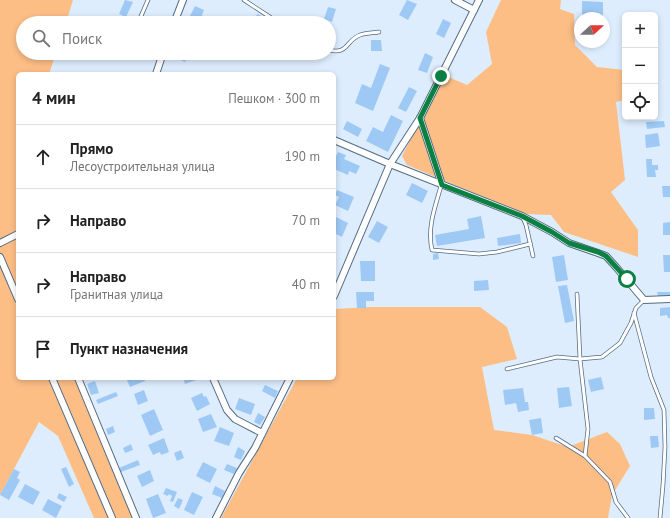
<!DOCTYPE html>
<html lang="ru">
<head>
<meta charset="utf-8">
<style>
  body { margin:0; font-family:"PT Sans",sans-serif; background:#f2f2f2; color:#222 }
  .controls { position:absolute; right:12px; top:12px; display:grid; overflow:hidden; border-radius:6px; box-shadow:0 2px 6px #0003 }
  .controls button { width:36px; height:36px; display:grid; place-items:center; padding:0; border:0; border-bottom:1px solid #e0e0e0; background:#fff; color:#222; font:20px sans-serif }
  .compass { position:absolute; left:574px; top:12px; width:36px; height:36px; border-radius:50%; background:#fff; box-shadow:0 2px 6px #0003; rotate:69deg }
  .stop { position:absolute; width:12px; height:12px; margin:-9px; border:3px solid #0b8043; border-radius:50%; background:#fff }
  .stop.end { background:#0b8043; border-color:#fff; box-shadow:0 1px 4px #0008 }
  .list { margin:0; padding:0; list-style:none }
  h2 { display:flex; justify-content:space-between; align-items:center; height:52px; margin:0; padding:0 16px; font-size:17px }
  h2 small { font-size:13px; font-weight:400; color:#767676 }
  .list li { display:grid; grid-template-columns:26px 1fr auto; gap:12px; align-items:center; box-sizing:border-box; height:64px; padding:0 16px; border-top:1px solid #e0e0e0 }
  .list b { display:block; font-size:15px; white-space:nowrap }
  .list p { margin:0; font-size:13px; white-space:nowrap; color:#767676 }
  .list em { font-size:13px; font-style:normal; color:#767676 }
  .icon { flex:none; width:22px; height:22px; fill:none; stroke:currentColor; stroke-width:2; stroke-linecap:round; stroke-linejoin:round }
  .map { position:relative; flex:none; width:670px; height:518px; overflow:hidden }
  .search { position:absolute; background:#fff; box-shadow:0 2px 6px #0003; left:16px; top:16px; width:320px; height:44px; display:flex; align-items:center; gap:10px; box-sizing:border-box; padding:0 14px; border-radius:22px; color:#767676; font-size:15px }
  .panel { position:absolute; background:#fff; box-shadow:0 2px 6px #0003; left:16px; top:72px; width:320px; height:308px; border-radius:6px }
  .map>svg:first-child { display:block }
</style>
</head>
<body>
<div class="map">
<svg width="670" height="518" viewBox="0 0 670 518">
  <rect width="100%" height="100%" fill="#ddedfe"/>
  <g fill="#fdbe86">
    <path d="M0 0H73L66 23H23V53H56L49 74H18V378H77L134 518H94L58 436 39 422 0 495Z"/>
    <path d="M501 0H561L560 9 574 14 575 45 597 67 625 70V100L616 102 625 180 611 192 638 230V257L564 232 551 215 524 214 407 165 402 156 444 75 467 85 492 64 486 32Z"/>
    <path d="M369 307H480L507 327 517 359 482 367 494 430 532 435 568 447 607 432 620 444 630 466 612 495 608 518H221L297 378H334V312L336 309Z"/>
  </g>
  <g fill="#9ec9f5">
    <path d="M125 0 133 2 126 17 119 14Z"/>
    <path d="M407 0 417 4 408 20 399 15Z"/>
    <path d="M582 1 603 2V18H582Z"/>
    <path d="M195 6 204 10 199 23H189L187 22Z"/>
    <path d="M328 7 336 9 332 22 324 19Z"/>
    <path d="M257 14 264 17 261 23H253Z"/>
    <path d="M443 19 451 23 444 38 436 34Z"/>
    <path d="M371 40H381L382 51H371Z"/>
    <path d="M173 53H189L185 62 172 56Z"/>
    <path d="M205 53H210L208 60 203 59Z"/>
    <path d="M425 53 433 57 427 73 418 70Z"/>
    <path d="M380 64 390 68 373 111 355 103 362 84 371 88Z"/>
    <path d="M409 87 417 91 406 112 398 108Z"/>
    <path d="M391 115 403 121 388 152 366 141 373 127 383 132Z"/>
    <path d="M347 121 362 129 358 137 343 129Z"/>
    <path d="M664 121 665 127 647 129 646 122Z"/>
    <path d="M658 133 660 146 646 148 645 135Z"/>
    <path d="M338 152 346 155 344 159 360 166 356 174 349 171 348 175 334 169V161Z"/>
    <path d="M646 159H652V165H658V170H655L656 177H647Z"/>
    <path d="M412 183 428 191 422 203 406 195Z"/>
    <path d="M662 186H670V197H663Z"/>
    <path d="M337 190 354 197 348 211 335 205 339 197 335 195Z"/>
    <path d="M481 216 485 238 437 246 435 235 469 229 467 219Z"/>
    <path d="M336 217 348 223 342 237 334 233V218Z"/>
    <path d="M377 221 388 227 379 243 368 237Z"/>
    <path d="M670 222V235H663V223Z"/>
    <path d="M520 234 521 243 498 246 497 238Z"/>
    <path d="M438 253 439 259 433 260V254Z"/>
    <path d="M564 255 568 280 556 282 552 257Z"/>
    <path d="M663 255H670V272H664Z"/>
    <path d="M360 261H375V281H361Z"/>
    <path d="M488 280 489 290 474 291V281Z"/>
    <path d="M567 285 574 321 565 323 558 286Z"/>
    <path d="M356 292H374V301H366V308H357Z"/>
    <path d="M657 292H670V297H658Z"/>
    <path d="M670 307V318H668L667 315 660 316V308Z"/>
    <path d="M601 377 604 389 591 392 588 380Z"/>
    <path d="M126 378H144L145 381 130 387Z"/>
    <path d="M183 378H195L196 380 185 384Z"/>
    <path d="M95 381 99 393 91 395 87 384Z"/>
    <path d="M265 385 278 391 275 398 262 391Z"/>
    <path d="M569 387 572 406 559 408 557 388Z"/>
    <path d="M523 388 525 402H528L529 410 518 412 516 403 505 405 503 390Z"/>
    <path d="M144 390 148 401 138 405 134 394Z"/>
    <path d="M116 392 118 396 98 404 96 400Z"/>
    <path d="M202 393 204 397 206 396 210 404 197 411 191 398Z"/>
    <path d="M239 398 255 404 251 415 235 409Z"/>
    <path d="M644 408H654L655 419 644 420Z"/>
    <path d="M154 409 163 430 150 436 141 415Z"/>
    <path d="M258 413 265 417 260 425 254 422Z"/>
    <path d="M211 414 217 427 203 432 198 419Z"/>
    <path d="M541 418 543 433 532 435 529 420Z"/>
    <path d="M113 426 115 432 108 435 106 429Z"/>
    <path d="M220 427 234 433 229 446 214 441Z"/>
    <path d="M650 436H658L659 447 651 448Z"/>
    <path d="M164 438 169 452 161 455 160 452 153 455 148 445Z"/>
    <path d="M131 444 133 450 125 453 123 448Z"/>
    <path d="M238 447 245 451 241 460 234 457Z"/>
    <path d="M181 450 184 458 177 461 174 453Z"/>
    <path d="M138 460 140 465 121 472 119 468Z"/>
    <path d="M203 462 217 469 210 483 196 476Z"/>
    <path d="M227 464 237 468 234 474 224 470Z"/>
    <path d="M66 467 74 484 69 487 61 469Z"/>
    <path d="M14 469 20 472 17 478 20 480 9 500 0 495Z"/>
    <path d="M150 470 154 481 142 487 137 476Z"/>
    <path d="M25 484 40 492 33 505 18 497Z"/>
    <path d="M215 486 225 491 222 498 212 494Z"/>
    <path d="M166 488 177 492 173 502 170 501 172 496 169 494 168 496 163 494Z"/>
    <path d="M192 492 203 497 194 515 184 510Z"/>
    <path d="M59 493 67 497 64 502 57 498Z"/>
    <path d="M158 494 166 513 153 518 146 499Z"/>
    <path d="M178 498 183 500 179 509 174 506Z"/>
    <path d="M48 499 62 506 56 518 42 510Z"/>
  </g>
  <g fill="none" stroke-linecap="round" stroke-linejoin="round">
    <g stroke="#536b83" stroke-width="4.5">
      <g id="service">
        <path d="M244 0 279 23"/>
        <path d="M138 23 148 0"/>
        <path d="M329 50C348 55 346 40 360 35 365 33 373 33 379 32"/>
        <path d="M441 186C435 207 427 228 432 250L479 254 497 252 530 244"/>
        <path d="M523 218 526 225 533 256"/>
        <path d="M577 294 580 359 588 429 585 456"/>
        <path d="M634 313 651 377 664 410 665 447 663 485 660 518"/>
        <path d="M507 369 557 357 580 359 602 357 620 343 631 323 636 308 644 300"/>
        <path d="M556 438 585 456 610 482 616 502 628 518"/>
      </g>
    </g>
    <g stroke="#536b83" stroke-width="8">
      <g id="minor">
        <path d="M455 0 474 10"/>
        <path d="M174 23 183 0"/>
        <path d="M156 74 163 53"/>
        <path d="M420 118 442 185"/>
        <path d="M334 140 390 164 522 216 552 232 569 243 598 253 606 256 616 267 644 300 670 299"/>
        <path d="M0 243 18 234"/>
        <path d="M0 257 18 299"/>
        <path d="M334 296 390 164 420 118 479 0"/>
        <path d="M52 378 112 518"/>
        <path d="M78 378 136 518"/>
        <path d="M213 378 227 410 235 419 262 433"/>
        <path d="M216 518 239 473 255 448 290 378"/>
      </g>
    </g>
    <use href="#service" stroke="#fff" stroke-width="3"/>
    <use href="#minor" stroke="#fff" stroke-width="6"/>
  </g>
  <g fill="none" stroke-linecap="round" stroke-linejoin="round">
    <path stroke="#0b8043" stroke-width="5" d="M441 76 420 118 442 185 522 216 552 232 569 243 598 252 606 256 627 279"/>
  </g>
</svg>
<div class="controls">
<button>+</button>
<button>−</button>
<button><svg class="icon" aria-label="locate" viewBox="0 0 24 24"><circle cx="12" cy="12" r="6"/><path d="M12 2v4M12 18v4M2 12h4M18 12h4"/></svg></button>
</div>
<svg class="compass" viewBox="-18 -18 36 36"><path d="M0-13l5 13h-10z" fill="#e53935"/><path d="M0 13l5-13h-10z" fill="#767676"/></svg>
<div class="stop" style="left:627px;top:279px"></div>
<div class="stop end" style="left:441px;top:76px"></div>
<div class="search"><svg class="icon" aria-label="search" viewBox="0 0 24 24"><circle cx="10" cy="10" r="6"/><path d="M15 15l6 6"/></svg>Поиск</div>
<section class="panel">
<h2>4 мин<small>Пешком · 300 m</small></h2>
<ul class="list">
<li><svg class="icon" aria-label="ahead" viewBox="0 0 24 24"><path d="M12 20V5M6 11l6-6 6 6"/></svg><div><b>Прямо</b><p>Лесоустроительная улица</p></div><em>190 m</em></li>
<li><svg class="icon" aria-label="right" viewBox="0 0 24 24"><path d="M7 20v-9h11M14 6l5 5-5 5"/></svg><div><b>Направо</b></div><em>70 m</em></li>
<li><svg class="icon" aria-label="right" viewBox="0 0 24 24"><path d="M7 20v-9h11M14 6l5 5-5 5"/></svg><div><b>Направо</b><p>Гранитная улица</p></div><em>40 m</em></li>
<li><svg class="icon" aria-label="arrive" viewBox="0 0 24 24"><path d="M6 21V4h12l-3 4 3 4H6"/></svg><div><b>Пункт назначения</b></div></li>
</ul>
</section>
</div>
</body>
</html>
